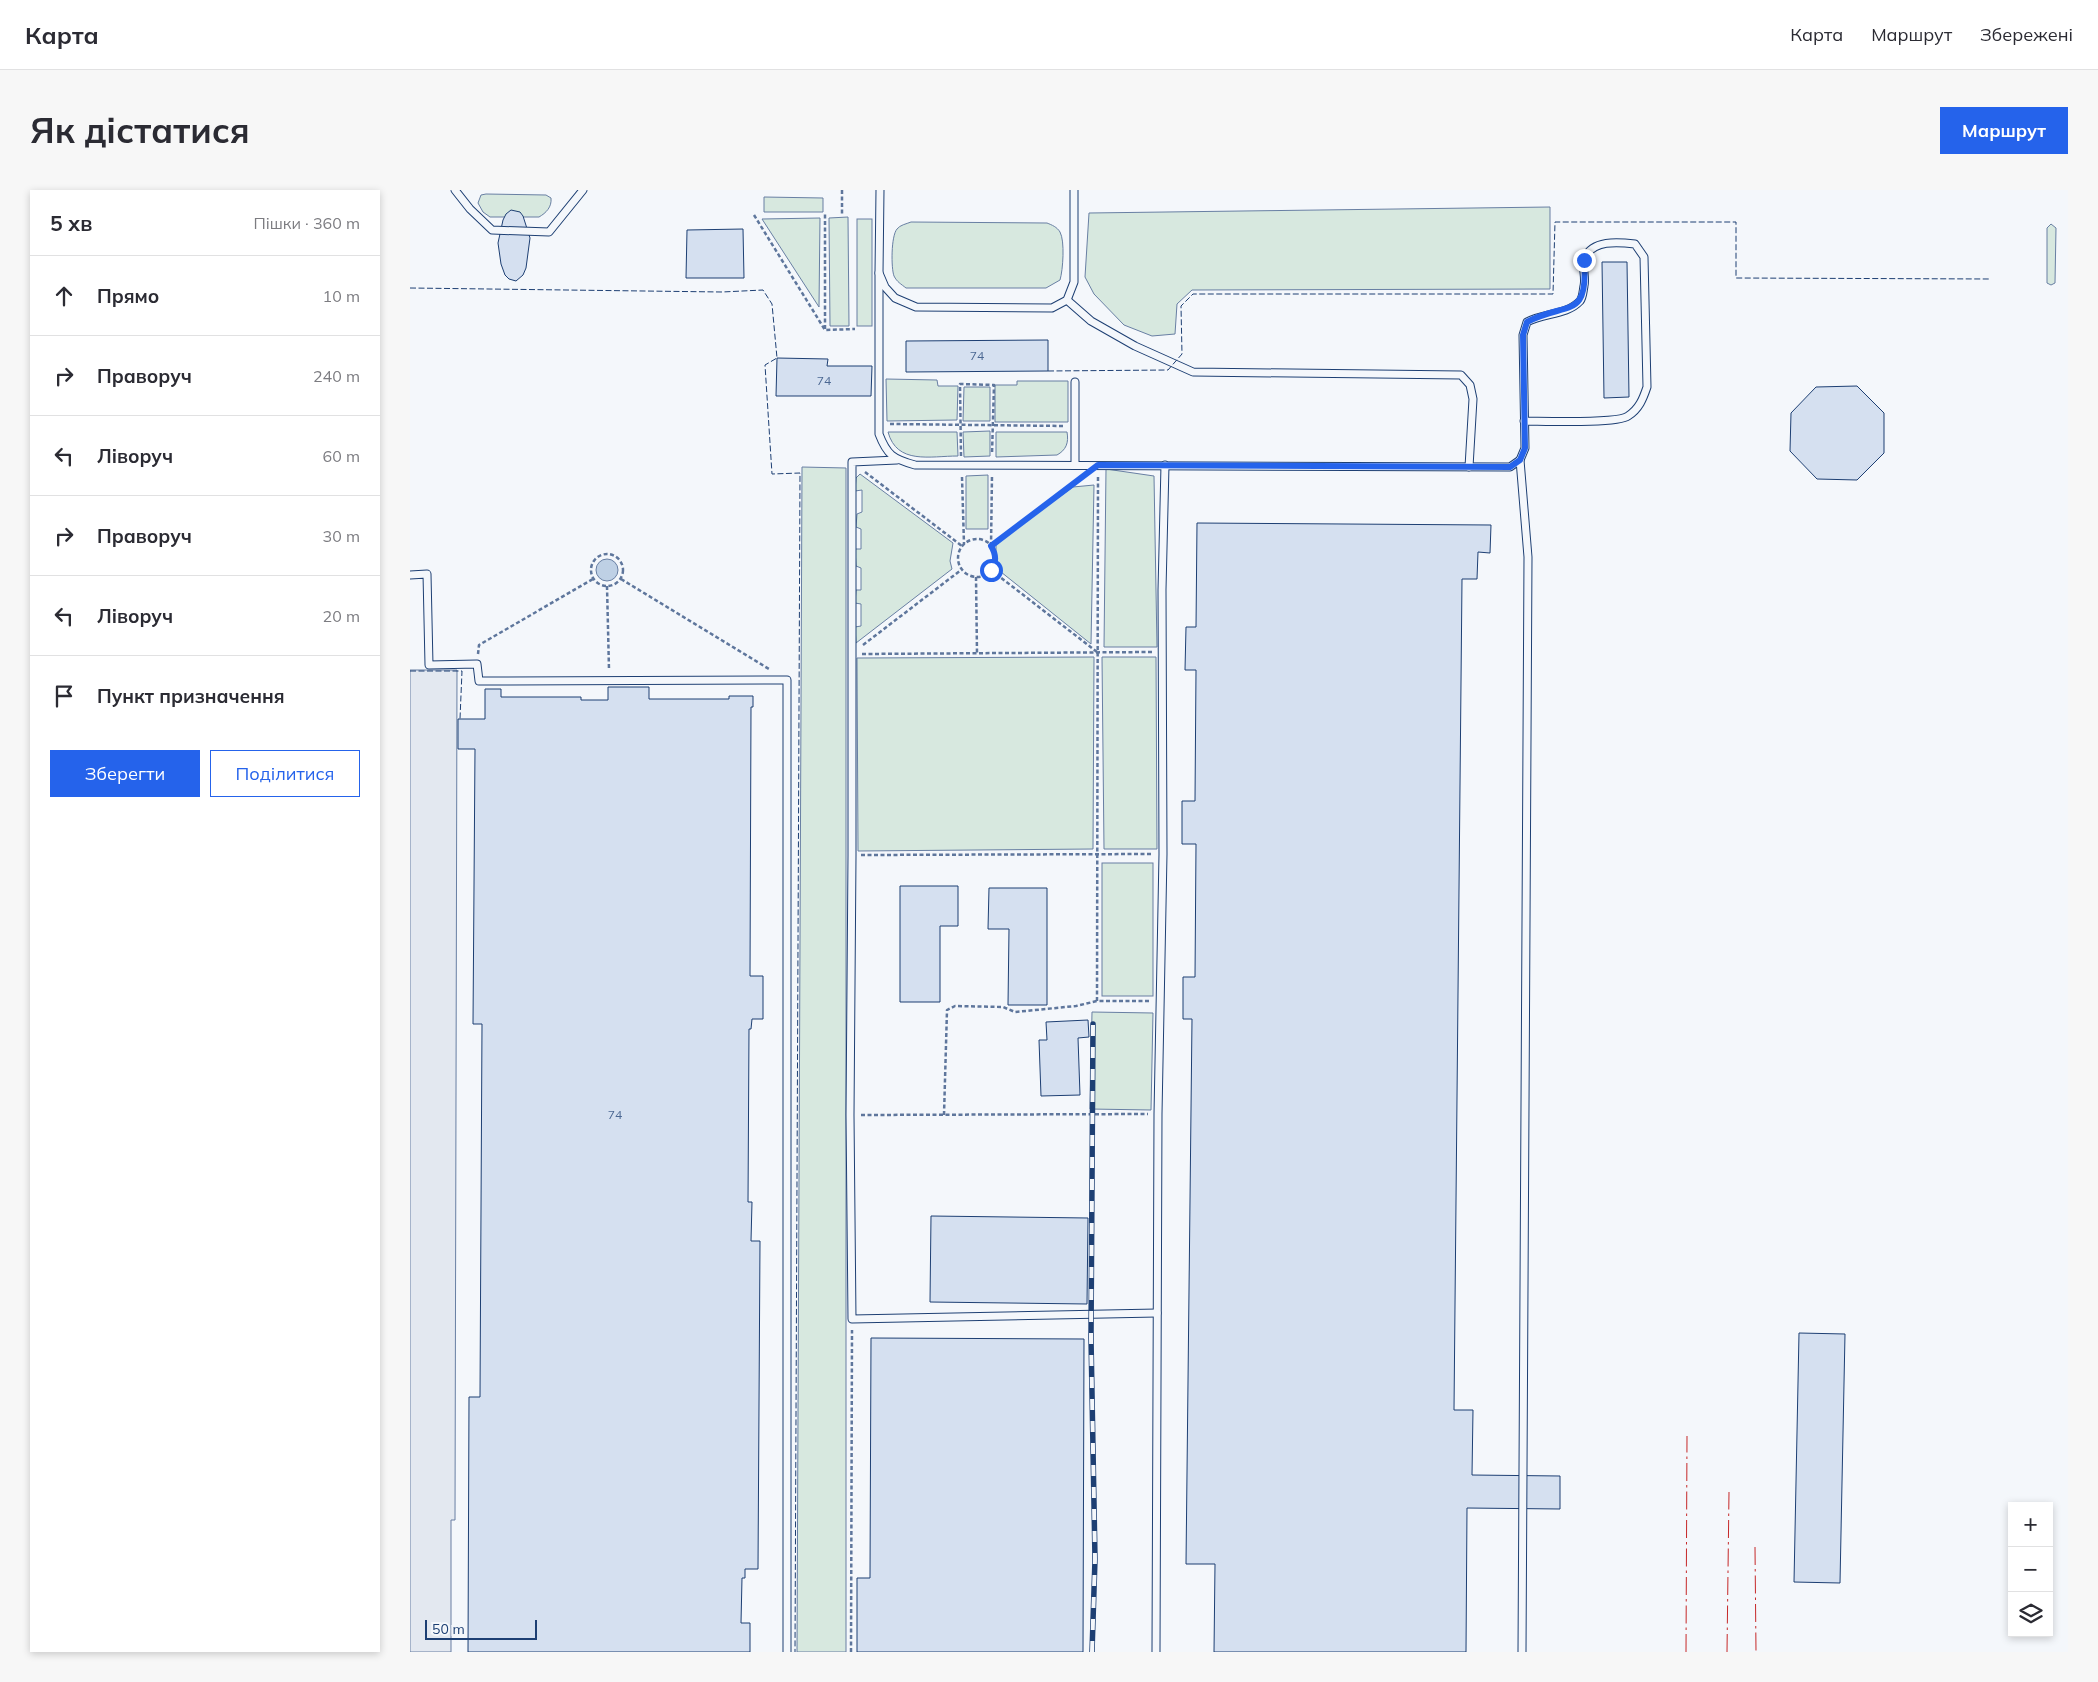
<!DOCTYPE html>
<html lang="uk">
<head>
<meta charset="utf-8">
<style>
  body { margin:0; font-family:Mulish,sans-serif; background:#f7f7f7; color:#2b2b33 }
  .controls { position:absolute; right:15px; bottom:15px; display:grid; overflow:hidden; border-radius:0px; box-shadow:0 2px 8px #0003 }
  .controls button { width:45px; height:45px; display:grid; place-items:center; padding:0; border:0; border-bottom:1px solid #e1e1e2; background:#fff; color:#2b2b33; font:25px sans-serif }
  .scale { position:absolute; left:15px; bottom:12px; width:112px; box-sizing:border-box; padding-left:5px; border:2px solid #1d3f73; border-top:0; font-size:14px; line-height:18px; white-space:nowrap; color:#1d3f73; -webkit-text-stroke:4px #f4f7fb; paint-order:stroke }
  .stop { position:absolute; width:15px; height:15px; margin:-11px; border:4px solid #2563eb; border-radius:50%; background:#fff }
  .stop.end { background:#2563eb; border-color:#fff; box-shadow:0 1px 5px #0008 }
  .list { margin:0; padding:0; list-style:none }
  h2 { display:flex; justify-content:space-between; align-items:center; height:65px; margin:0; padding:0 20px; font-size:21px }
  h2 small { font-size:16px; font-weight:400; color:#7c7c81 }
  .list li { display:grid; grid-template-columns:32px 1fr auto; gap:15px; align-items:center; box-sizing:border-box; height:80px; padding:0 20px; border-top:1px solid #e1e1e2 }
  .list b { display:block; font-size:19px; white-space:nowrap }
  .list em { font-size:16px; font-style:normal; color:#7c7c81 }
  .actions { display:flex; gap:10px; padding:15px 20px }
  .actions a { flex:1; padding:11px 0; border:1px solid #2563eb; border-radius:0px; text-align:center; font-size:18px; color:#2563eb }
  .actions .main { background:#2563eb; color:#fff }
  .icon { flex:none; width:28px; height:28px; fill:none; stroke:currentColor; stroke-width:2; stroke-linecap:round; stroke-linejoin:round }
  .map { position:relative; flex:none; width:1658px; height:1462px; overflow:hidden; border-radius:0px }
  header { display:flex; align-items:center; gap:30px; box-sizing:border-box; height:70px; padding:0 25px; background:#fff; border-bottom:1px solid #e1e1e2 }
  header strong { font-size:24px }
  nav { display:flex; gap:28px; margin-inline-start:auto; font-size:18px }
  .intro { display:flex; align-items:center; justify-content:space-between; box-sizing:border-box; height:120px; padding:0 30px }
  h1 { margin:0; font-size:35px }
  .button { padding:12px 22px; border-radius:0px; background:#2563eb; color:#fff; font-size:18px; font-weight:700 }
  main { display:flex; gap:30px; padding:0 30px }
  aside { flex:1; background:#fff; border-radius:0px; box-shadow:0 2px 8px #0003 }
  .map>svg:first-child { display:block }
</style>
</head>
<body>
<header>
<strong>Карта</strong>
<nav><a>Карта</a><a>Маршрут</a><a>Збережені</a></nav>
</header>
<div class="intro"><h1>Як дістатися</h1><a class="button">Маршрут</a></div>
<main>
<aside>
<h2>5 хв<small>Пішки · 360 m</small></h2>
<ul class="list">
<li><svg class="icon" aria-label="ahead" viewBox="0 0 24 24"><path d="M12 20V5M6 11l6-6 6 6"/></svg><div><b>Прямо</b></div><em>10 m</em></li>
<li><svg class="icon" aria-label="right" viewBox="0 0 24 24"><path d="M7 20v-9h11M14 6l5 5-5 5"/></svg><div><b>Праворуч</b></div><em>240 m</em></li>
<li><svg class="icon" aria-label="left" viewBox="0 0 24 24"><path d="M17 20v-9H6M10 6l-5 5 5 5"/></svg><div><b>Ліворуч</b></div><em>60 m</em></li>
<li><svg class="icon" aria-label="right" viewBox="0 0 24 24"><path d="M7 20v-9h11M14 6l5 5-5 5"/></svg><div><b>Праворуч</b></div><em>30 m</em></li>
<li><svg class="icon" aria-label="left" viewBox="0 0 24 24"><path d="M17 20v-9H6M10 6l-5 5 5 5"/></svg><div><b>Ліворуч</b></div><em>20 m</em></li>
<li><svg class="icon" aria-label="arrive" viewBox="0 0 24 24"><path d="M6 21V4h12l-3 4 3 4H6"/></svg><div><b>Пункт призначення</b></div></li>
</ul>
<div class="actions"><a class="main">Зберегти</a><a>Поділитися</a></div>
</aside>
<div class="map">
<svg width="1658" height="1462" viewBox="0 0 1658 1462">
  <rect width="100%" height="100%" fill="#f4f7fb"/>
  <g fill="#d7e8df" stroke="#687fa3">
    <path d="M76 4 136 5 141 8C142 17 136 23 129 27H80L73 22 68 13 71 5Z"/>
    <path d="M354 7 413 8V22H354Z"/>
    <path d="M1140 17V99L782 100 767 114 765 144 742 146 714 135 684 104 675 87 679 23Z"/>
    <path d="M438 27 439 136H420L419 28Z"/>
    <path d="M410 28 409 117 352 29Z"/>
    <rect x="447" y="29" width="15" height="107"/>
    <path d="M501 32 637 33C642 35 647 37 650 42 655 51 653 80 650 90L636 98H496C491 94 487 92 484 86 481 78 481 46 487 39 490 35 496 34 501 32Z"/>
    <path d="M1641 34 1646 38 1645 93 1641 95 1637 93V38Z"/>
    <path d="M476 189 527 190 528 196H548L547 230 477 231Z"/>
    <path d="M607 191H658V232H585V195H607Z"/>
    <path d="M554 197H580V231H553Z"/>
    <path d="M580 241V266L554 267 553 242Z"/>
    <path d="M478 242H547L548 266C520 266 487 275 478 242Z"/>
    <path d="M586 242H657C659 253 656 260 647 265L586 267Z"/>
    <path d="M392 277 436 278V1462H387Z"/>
    <path d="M696 279 744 286 747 457H694Z"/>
    <path d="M450 284 543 353 540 371 542 379 446 453 445 437 451 436V414L445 413 446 400H451V378L446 376 445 359H451V339L446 337 447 324 452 322V300L445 301 446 288Z"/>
    <path d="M578 285V339H556V286Z"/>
    <path d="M684 295 681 454 586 378V353L663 297Z"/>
    <path d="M684 467 683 659 448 661 447 468Z"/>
    <path d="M692 467H746L747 659H694Z"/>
    <rect x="692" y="673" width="51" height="133"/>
    <path d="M682 822 743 823 741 920 680 919Z"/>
  </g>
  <path fill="#e3e8f0" stroke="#687fa3" d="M0 480H47L45 1330H41V1462H0Z"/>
  <circle fill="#bed0e5" stroke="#687fa3" cx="197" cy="380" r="11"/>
  <g fill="#d5e0f0" stroke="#1d3f73">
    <path d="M101 20 110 22 113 26 120 48 116 78 113 85 106 91 99 89 95 85 91 74 88 53 93 30 96 24Z"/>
    <path d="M333 39 334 88H276L277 40Z"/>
    <path d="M1192 72H1217L1219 207 1194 208Z"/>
    <path d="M638 150V181L496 182V151Z"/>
    <path d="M367 168 418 169 417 176H462L461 206H366Z"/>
    <path d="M1447 196 1474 223V263L1447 290 1407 289 1380 261 1381 223 1406 197Z"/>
    <path d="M787 333 1081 335 1080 363 1068 362 1067 389H1052L1044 1220H1063L1062 1285 1150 1286V1319L1057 1318 1056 1462H804L805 1374H776L782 829H773V787H785L786 654H772V611H785L786 480H775L776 437H786Z"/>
    <path d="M198 497H239V509H319V506H343V517H341L340 786H353V829H342L341 839H339L338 1012H342L341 1051H350L348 1379H335V1388H332L331 1433H340V1462H58L59 1207H70L72 834H63L65 559H48V529H75V499H91V507H171V510H198Z"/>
    <path d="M490 696H548V736H530V812H490Z"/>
    <path d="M579 698H637V815H598L599 739H578Z"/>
    <path d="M678 830 679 847 668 848 670 905 631 906 629 850H637L636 832Z"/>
    <path d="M521 1026 678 1028 677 1114 520 1112Z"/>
    <path d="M1389 1143 1435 1144 1430 1393 1384 1392Z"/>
    <path d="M461 1148 674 1149 673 1462H447V1388H460Z"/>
  </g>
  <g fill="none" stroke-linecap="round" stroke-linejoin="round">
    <g stroke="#1d3f73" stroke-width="9">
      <g id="lane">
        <path d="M45 0 60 19 82 40 139 42 173 0"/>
        <path d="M470 0 469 83 475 97 485 108 506 117 642 118 657 110 664 92V0"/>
        <path d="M469 83V244C477 265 483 269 505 275L1100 277 1110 270 1115 258 1113 145 1117 132C1134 123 1157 125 1170 111 1173 107 1173 101 1174 96 1176 88 1172 77 1174 70 1181 49 1209 52 1225 54L1234 67 1237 197C1233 209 1229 219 1218 226 1208 234 1132 231 1114 231"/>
        <path d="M657 110 681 131 725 156 783 182 1051 185 1060 195 1063 209 1059 277"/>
        <path d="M487 270 442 272V665L440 925 442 1129 747 1123"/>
        <path d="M1110 270 1118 367 1112 1462"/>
        <path d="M665 275V192"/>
        <path d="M0 385 17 384 19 475 67 474 69 491 377 490V1462"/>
        <path d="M746 1462 748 924 753 664 752 400 755 275"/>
      </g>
    </g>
    <g stroke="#5e769c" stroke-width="2.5" stroke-dasharray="4 2.5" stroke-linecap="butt">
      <path d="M432 0V24"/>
      <path d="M344 25 415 140 445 139"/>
      <path d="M415 139V24"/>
      <path d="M480 234 655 236"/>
      <path d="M551 266 550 194 584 195 582 264"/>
      <path d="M455 282 552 356"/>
      <path d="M552 287 554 354"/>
      <path d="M688 287 687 811H739"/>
      <circle cx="567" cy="368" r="19"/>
      <path d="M581 356 582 285"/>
      <path d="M581 356 672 287"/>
      <circle cx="197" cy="380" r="16"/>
      <path d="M581 380 687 462"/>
      <path d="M566 387 567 463"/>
      <path d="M211 389 359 479"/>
      <path d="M197 396 199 480"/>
      <path d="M453 455 551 380"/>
      <path d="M68 464 69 455 183 389"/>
      <path d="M452 464 742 462"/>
      <path d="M451 665 743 664"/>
      <path d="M451 925 738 924"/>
      <path d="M534 925 537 820 545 816 593 817 605 822 666 816 687 811"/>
      <path d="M441 1462 442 1140"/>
    </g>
    <use href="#lane" stroke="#f4f7fb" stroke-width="7"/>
    <g stroke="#1d3f73" stroke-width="5.5">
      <path id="rail" d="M682 1462 685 1369 681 1148 683 834"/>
    </g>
    <use href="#rail" stroke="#f4f7fb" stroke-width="4" stroke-dasharray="11" stroke-linecap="butt"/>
    <g stroke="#1d3f73" stroke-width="1" stroke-dasharray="6 2.5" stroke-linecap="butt">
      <path d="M0 98 312 102 353 100 362 114 367 168 355 175 362 284 390 283 385 1462"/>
      <path d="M638 181 758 180 772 164 771 116 783 104H1143L1145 32H1326V88L1580 89"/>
      <path d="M0 481H52L50 529"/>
    </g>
    <g stroke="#c62828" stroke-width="1" stroke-dasharray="18 4 2.5 4" stroke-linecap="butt">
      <path d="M1345 1357 1346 1462"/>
      <path d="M1276 1462 1277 1246"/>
      <path d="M1317 1462 1319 1302"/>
    </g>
  </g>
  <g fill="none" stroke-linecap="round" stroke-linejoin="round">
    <path stroke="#2563eb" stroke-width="6" d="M581 380C587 372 586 364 581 356L688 275 1100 277 1110 270 1115 258 1113 145 1117 132C1156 111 1179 131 1174 70"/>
  </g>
  <g text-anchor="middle" stroke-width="4" stroke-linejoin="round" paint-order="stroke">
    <g font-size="12" fill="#4b6792">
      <text x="567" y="170">74</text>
      <text x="414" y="195">74</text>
      <text x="205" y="929">74</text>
    </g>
  </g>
</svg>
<div class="controls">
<button>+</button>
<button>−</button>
<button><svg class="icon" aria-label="layers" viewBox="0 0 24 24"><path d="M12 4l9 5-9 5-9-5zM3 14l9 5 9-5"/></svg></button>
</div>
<div class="scale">50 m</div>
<div class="stop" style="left:581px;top:380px"></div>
<div class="stop end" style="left:1174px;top:70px"></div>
</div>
</main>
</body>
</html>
